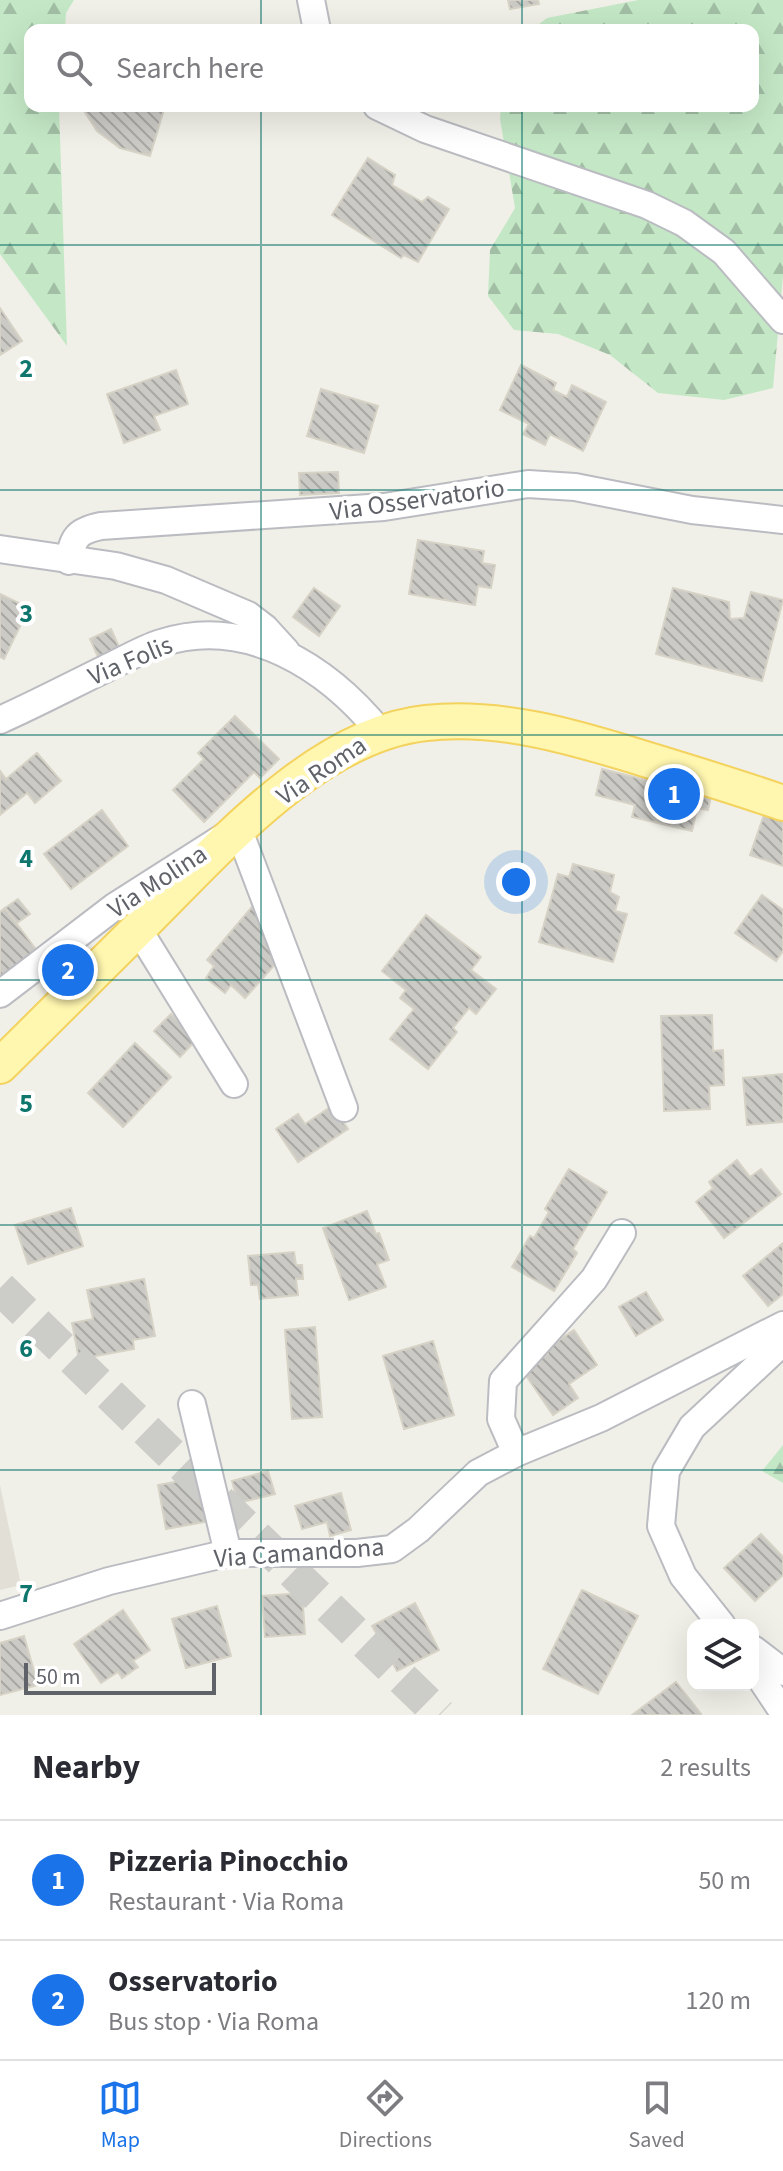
<!DOCTYPE html>
<html lang="en">
<head>
<meta charset="utf-8">
<style>
  body { margin:0; font-family:"Source Sans 3",sans-serif; background:#f2f2f3; color:#2b2b33 }
  .controls { position:absolute; right:24px; bottom:24px; display:grid; overflow:hidden; border-radius:16px; box-shadow:0 8px 32px #0002 }
  .controls button { width:72px; height:72px; display:grid; place-items:center; padding:0; border:0; border-bottom:2px solid #e1e1e2; background:#fff; color:#2b2b33; font:40px sans-serif }
  .scale { position:absolute; left:24px; bottom:20px; width:192px; box-sizing:border-box; padding-left:8px; border:4px solid #5f6268; border-top:0; font-size:22px; line-height:28px; white-space:nowrap; color:#5f6268; -webkit-text-stroke:6px #fff; paint-order:stroke }
  .you { position:absolute; left:516px; top:882px; width:28px; height:28px; margin:-20px; border:6px solid #fff; border-radius:50%; background:#1a73e8; box-shadow:0 0 0 12px #1a73e833 }
  .badge { display:grid; place-items:center; width:52px; height:52px; border-radius:50%; background:#1a73e8; color:#fff; font-size:26px; font-weight:700 }
  .pin { position:absolute; translate:-50% -50%; border:4px solid #fff; box-shadow:0 2px 8px #0006 }
  .list { margin:0; padding:0; list-style:none }
  h2 { display:flex; justify-content:space-between; align-items:center; height:104px; margin:0; padding:0 32px; font-size:34px }
  h2 small { font-size:26px; font-weight:400; color:#7c7c81 }
  .list li { display:grid; grid-template-columns:52px 1fr auto; gap:24px; align-items:center; box-sizing:border-box; height:120px; padding:0 32px; border-top:2px solid #e1e1e2 }
  .list b { display:block; font-size:30px; white-space:nowrap }
  .list p { margin:0; font-size:26px; white-space:nowrap; color:#7c7c81 }
  .list em { font-size:26px; font-style:normal; color:#7c7c81 }
  .icon { flex:none; width:44px; height:44px; fill:none; stroke:currentColor; stroke-width:2; stroke-linecap:round; stroke-linejoin:round }
  .map { position:relative; flex:none; width:783px; height:1715px; overflow:hidden }
  .search { position:absolute; background:#fff; box-shadow:0 8px 32px #0002; left:24px; right:24px; top:24px; height:88px; display:flex; align-items:center; gap:20px; box-sizing:border-box; padding:0 28px; border-radius:16px; color:#7c7c81; font-size:30px }
  .sheet { height:344px; background:#fff }
  nav { display:flex; justify-content:space-around; align-items:center; box-sizing:border-box; height:112px; border-top:2px solid #e1e1e2; background:#fff; font-size:22px; color:#7c7c81 }
  nav a { display:grid; justify-items:center; gap:4px }
  nav .on { color:#1a73e8 }
  .map>svg:first-child { display:block }
</style>
</head>
<body>
<div class="map">
<svg width="783" height="1715" viewBox="0 0 783 1715">
  <defs>
    <pattern id="forest-firs" width="22" height="20" patternUnits="userSpaceOnUse" patternTransform="scale(2)"><rect width="22" height="20" fill="#c4e8c6"/><path d="M5 1l3.5 6h-7zM16 11l3.5 6h-7z" fill="#a2bfa5"/></pattern>
    <pattern id="building-back-hatch" width="6" height="6" patternUnits="userSpaceOnUse" patternTransform="scale(2)"><rect width="6" height="6" fill="#cccac5"/><path d="M-1 5l2 2M0 0l6 6M5-1l2 2" fill="none" stroke="#a9a7a4"/></pattern>
  </defs>
  <rect width="100%" height="100%" fill="#f1f0e8"/>
  <path fill="#e1dfd6" d="M0 1485 21 1585 0 1590Z"/>
  <g fill="url(#forest-firs)">
    <path d="M0 0H74L66 13 65 30H30V106H59L67 346 0 254Z"/>
    <path d="M638 0H783V276L773 388 724 400 658 393 610 355 558 334 514 330 488 296 490 250 515 208 500 119 501 106H753V30H531L547 18Z"/>
    <path d="M783 1445V1483L762 1471Z"/>
  </g>
  <g fill="url(#building-back-hatch)" stroke="#d6d2c6" stroke-width="2">
    <path d="M508 0H538L539 4 510 9Z"/>
    <path d="M81 106H165L150 156 120 148 97 131Z"/>
    <path d="M368 158 395 175 392 185 422 202 428 197 449 209 418 262 404 255 401 258 332 215Z"/>
    <path d="M0 308 22 341 0 355Z"/>
    <path d="M521 365 556 383 553 390 567 397 572 385 606 402 583 451 550 434 545 445 523 434 529 424 500 410Z"/>
    <path d="M176 370 188 404 154 416 160 430 124 443 107 394Z"/>
    <path d="M321 389 378 406 364 453 307 436Z"/>
    <path d="M338 472 339 493 300 495 299 473Z"/>
    <path d="M418 540 484 551 482 563 495 565 491 588 478 586 475 605 409 594Z"/>
    <path d="M314 588 340 606 319 636 293 617Z"/>
    <path d="M673 588 729 602 730 619 744 618 751 592 783 600 762 681 656 654Z"/>
    <path d="M0 594 29 608 4 659 0 657Z"/>
    <path d="M111 629 119 647 98 657 90 639Z"/>
    <path d="M235 716 279 759 260 778 254 772 204 822 173 790 204 759 198 753Z"/>
    <path d="M37 753 61 781 35 803 27 793 0 815V771L6 779Z"/>
    <path d="M602 769 711 796 708 810 697 808 692 831 632 817 635 805 596 795Z"/>
    <path d="M766 809 783 815V866L750 855Z"/>
    <path d="M102 810 128 846 71 889 44 854Z"/>
    <path d="M573 864 614 875 610 892 619 897 615 911 627 914 613 962 539 942 558 874 569 877Z"/>
    <path d="M762 895 783 910V951L776 961 735 933Z"/>
    <path d="M18 899 30 914 17 923 5 908Z"/>
    <path d="M256 902 278 961 245 998 231 985 225 993 206 978 214 966 207 960Z"/>
    <path d="M5 908 38 952 0 981V912Z"/>
    <path d="M426 915 481 957 471 970 496 989 476 1014 469 1008 453 1028 457 1032 428 1069 390 1039 414 1009 400 998 406 990 382 971Z"/>
    <path d="M171 1014 197 1039 180 1057 154 1031Z"/>
    <path d="M712 1015 713 1051 723 1050 724 1085 709 1086 710 1109 664 1111 661 1016Z"/>
    <path d="M135 1043 171 1077 123 1127 88 1093Z"/>
    <path d="M783 1074V1122L747 1125 743 1078Z"/>
    <path d="M332 1106 348 1129 298 1162 276 1129 298 1114 305 1124Z"/>
    <path d="M737 1160 750 1177 761 1169 781 1194 724 1238 696 1202 713 1188 709 1182Z"/>
    <path d="M569 1169 607 1192 573 1249 577 1253 554 1291 512 1267 530 1236 534 1238 549 1212 545 1209Z"/>
    <path d="M71 1208 83 1246 28 1264 15 1225Z"/>
    <path d="M367 1211 376 1234 379 1233 389 1260 377 1264 386 1287 349 1300 323 1228Z"/>
    <path d="M783 1243V1294L768 1306 743 1276Z"/>
    <path d="M294 1252 296 1265H302L303 1279H296L298 1295 260 1299 258 1285H251L248 1256Z"/>
    <path d="M144 1279 155 1336 133 1340 134 1349 79 1359 72 1323 93 1319 87 1290Z"/>
    <path d="M646 1292 663 1320 636 1336 619 1307Z"/>
    <path d="M315 1327 322 1417 292 1419 285 1330Z"/>
    <path d="M574 1330 597 1365 569 1384 578 1398 553 1415 523 1371 548 1354 546 1349Z"/>
    <path d="M433 1341 454 1415 404 1429 383 1356Z"/>
    <path d="M268 1471 275 1494 238 1503 232 1481Z"/>
    <path d="M202 1477 210 1521 166 1529 158 1485Z"/>
    <path d="M341 1493 351 1530 330 1536 327 1522 302 1529 295 1506Z"/>
    <path d="M761 1534 783 1557V1575L755 1601 724 1568Z"/>
    <path d="M582 1590 638 1616 598 1694 543 1669Z"/>
    <path d="M302 1593 305 1634 265 1637 262 1596Z"/>
    <path d="M415 1603 439 1650 397 1671 372 1626Z"/>
    <path d="M217 1606 231 1656 186 1668 172 1619Z"/>
    <path d="M123 1610 150 1650 133 1661 138 1667 122 1678 118 1672 101 1683 74 1644Z"/>
    <path d="M24 1636 38 1685 0 1695V1643Z"/>
    <path d="M676 1682 701 1714 699 1715H632Z"/>
  </g>
  <g fill="none" stroke-linecap="round" stroke-linejoin="round">
    <path stroke="#ccccc8" stroke-width="34" stroke-dasharray="34 17" stroke-linecap="butt" d="M0 1288 440 1715"/>
    <g stroke="#babcc1" stroke-width="30">
      <g id="minor">
        <path d="M311 0 317 30"/>
        <path d="M377 106 425 129 647 205 684 223 724 252 783 320"/>
        <path d="M0 549 116 566 166 580 248 615 265 628 286 651"/>
        <path d="M69 561C73 537 77 531 101 526L384 507 528 484 575 487 692 510 783 520"/>
        <path d="M0 720C36 704 70 686 105 669 124 660 142 649 161 643 247 615 328 668 380 732"/>
        <path d="M138 929 234 1084"/>
        <path d="M0 994 114 907 238 828 344 1108"/>
        <path d="M192 1404 228 1553"/>
        <path d="M516 1453 501 1419 503 1381 594 1279 622 1233"/>
        <path d="M0 1616 109 1581 228 1553H357L392 1549 418 1530 478 1473 516 1453 601 1418 783 1325"/>
        <path d="M722 1625 683 1576 661 1526 666 1471 692 1427 783 1342"/>
        <path d="M753 1649 783 1672"/>
        <path d="M753 1667 783 1712"/>
      </g>
    </g>
    <g stroke="#f4d25e" stroke-width="38">
      <path id="major" d="M0 1066C48 1018 97 970 146 921 219 848 318 734 426 723 501 715 574 737 645 759 691 773 737 787 783 803"/>
    </g>
    <use href="#minor" stroke="#fff" stroke-width="26"/>
    <use href="#major" stroke="#fff6af" stroke-width="34"/>
  </g>
  <path fill="none" stroke="#0f766e" stroke-width="2" stroke-opacity="0.55" d="M261 0V30M522 0V30M261 106V1715M522 106V1715M0 245H783M0 490H783M0 735H783M0 980H783M0 1225H783M0 1470H783"/>
  <g text-anchor="middle" stroke-width="8" stroke-linejoin="round" paint-order="stroke">
    <g font-size="26" fill="#5f6268" stroke="#fff">
      <text transform="translate(417 499) rotate(-8)" y="9">Via Osservatorio</text>
      <text transform="translate(130 660) rotate(-23)" y="9">Via Folis</text>
      <text transform="translate(321 770) rotate(-34)" y="9">Via Roma</text>
      <text transform="translate(157 881) rotate(-33)" y="9">Via Molina</text>
      <text transform="translate(299 1552) rotate(-4)" y="9">Via Camandona</text>
    </g>
  </g>
  <g font-size="26" text-anchor="middle" font-weight="bold" fill="#0f766e" stroke="#fff" stroke-width="8" stroke-linejoin="round" paint-order="stroke">
    <text x="26" y="377">2</text>
    <text x="26" y="622">3</text>
    <text x="26" y="867">4</text>
    <text x="26" y="1112">5</text>
    <text x="26" y="1357">6</text>
    <text x="26" y="1602">7</text>
  </g>
</svg>
<div class="controls">
<button><svg class="icon" aria-label="layers" viewBox="0 0 24 24"><path d="M12 4l9 5-9 5-9-5zM3 14l9 5 9-5"/></svg></button>
</div>
<div class="scale">50 m</div>
<div class="you"></div>
<div class="pin badge" style="left:674px;top:794px">1</div>
<div class="pin badge" style="left:68px;top:970px">2</div>
<div class="search"><svg class="icon" aria-label="search" viewBox="0 0 24 24"><circle cx="10" cy="10" r="6"/><path d="M15 15l6 6"/></svg>Search here</div>
</div>
<section class="sheet">
<h2>Nearby<small>2 results</small></h2>
<ul class="list">
<li><span class="badge">1</span><div><b>Pizzeria Pinocchio</b><p>Restaurant · Via Roma</p></div><em>50 m</em></li>
<li><span class="badge">2</span><div><b>Osservatorio</b><p>Bus stop · Via Roma</p></div><em>120 m</em></li>
</ul>
</section>
<nav>
<a class="on"><svg class="icon" aria-label="map" viewBox="0 0 24 24"><path d="M3 6l6-2 6 2 6-2v14l-6 2-6-2-6 2zM9 4v14M15 6v14"/></svg>Map</a>
<a><svg class="icon" aria-label="directions" viewBox="0 0 24 24"><path d="M12 3l9 9-9 9-9-9zM9 14v-3h6M13 9l2 2-2 2"/></svg>Directions</a>
<a><svg class="icon" aria-label="saved" viewBox="0 0 24 24"><path d="M7 4h10v16l-5-4-5 4z"/></svg>Saved</a>
</nav>
</body>
</html>
